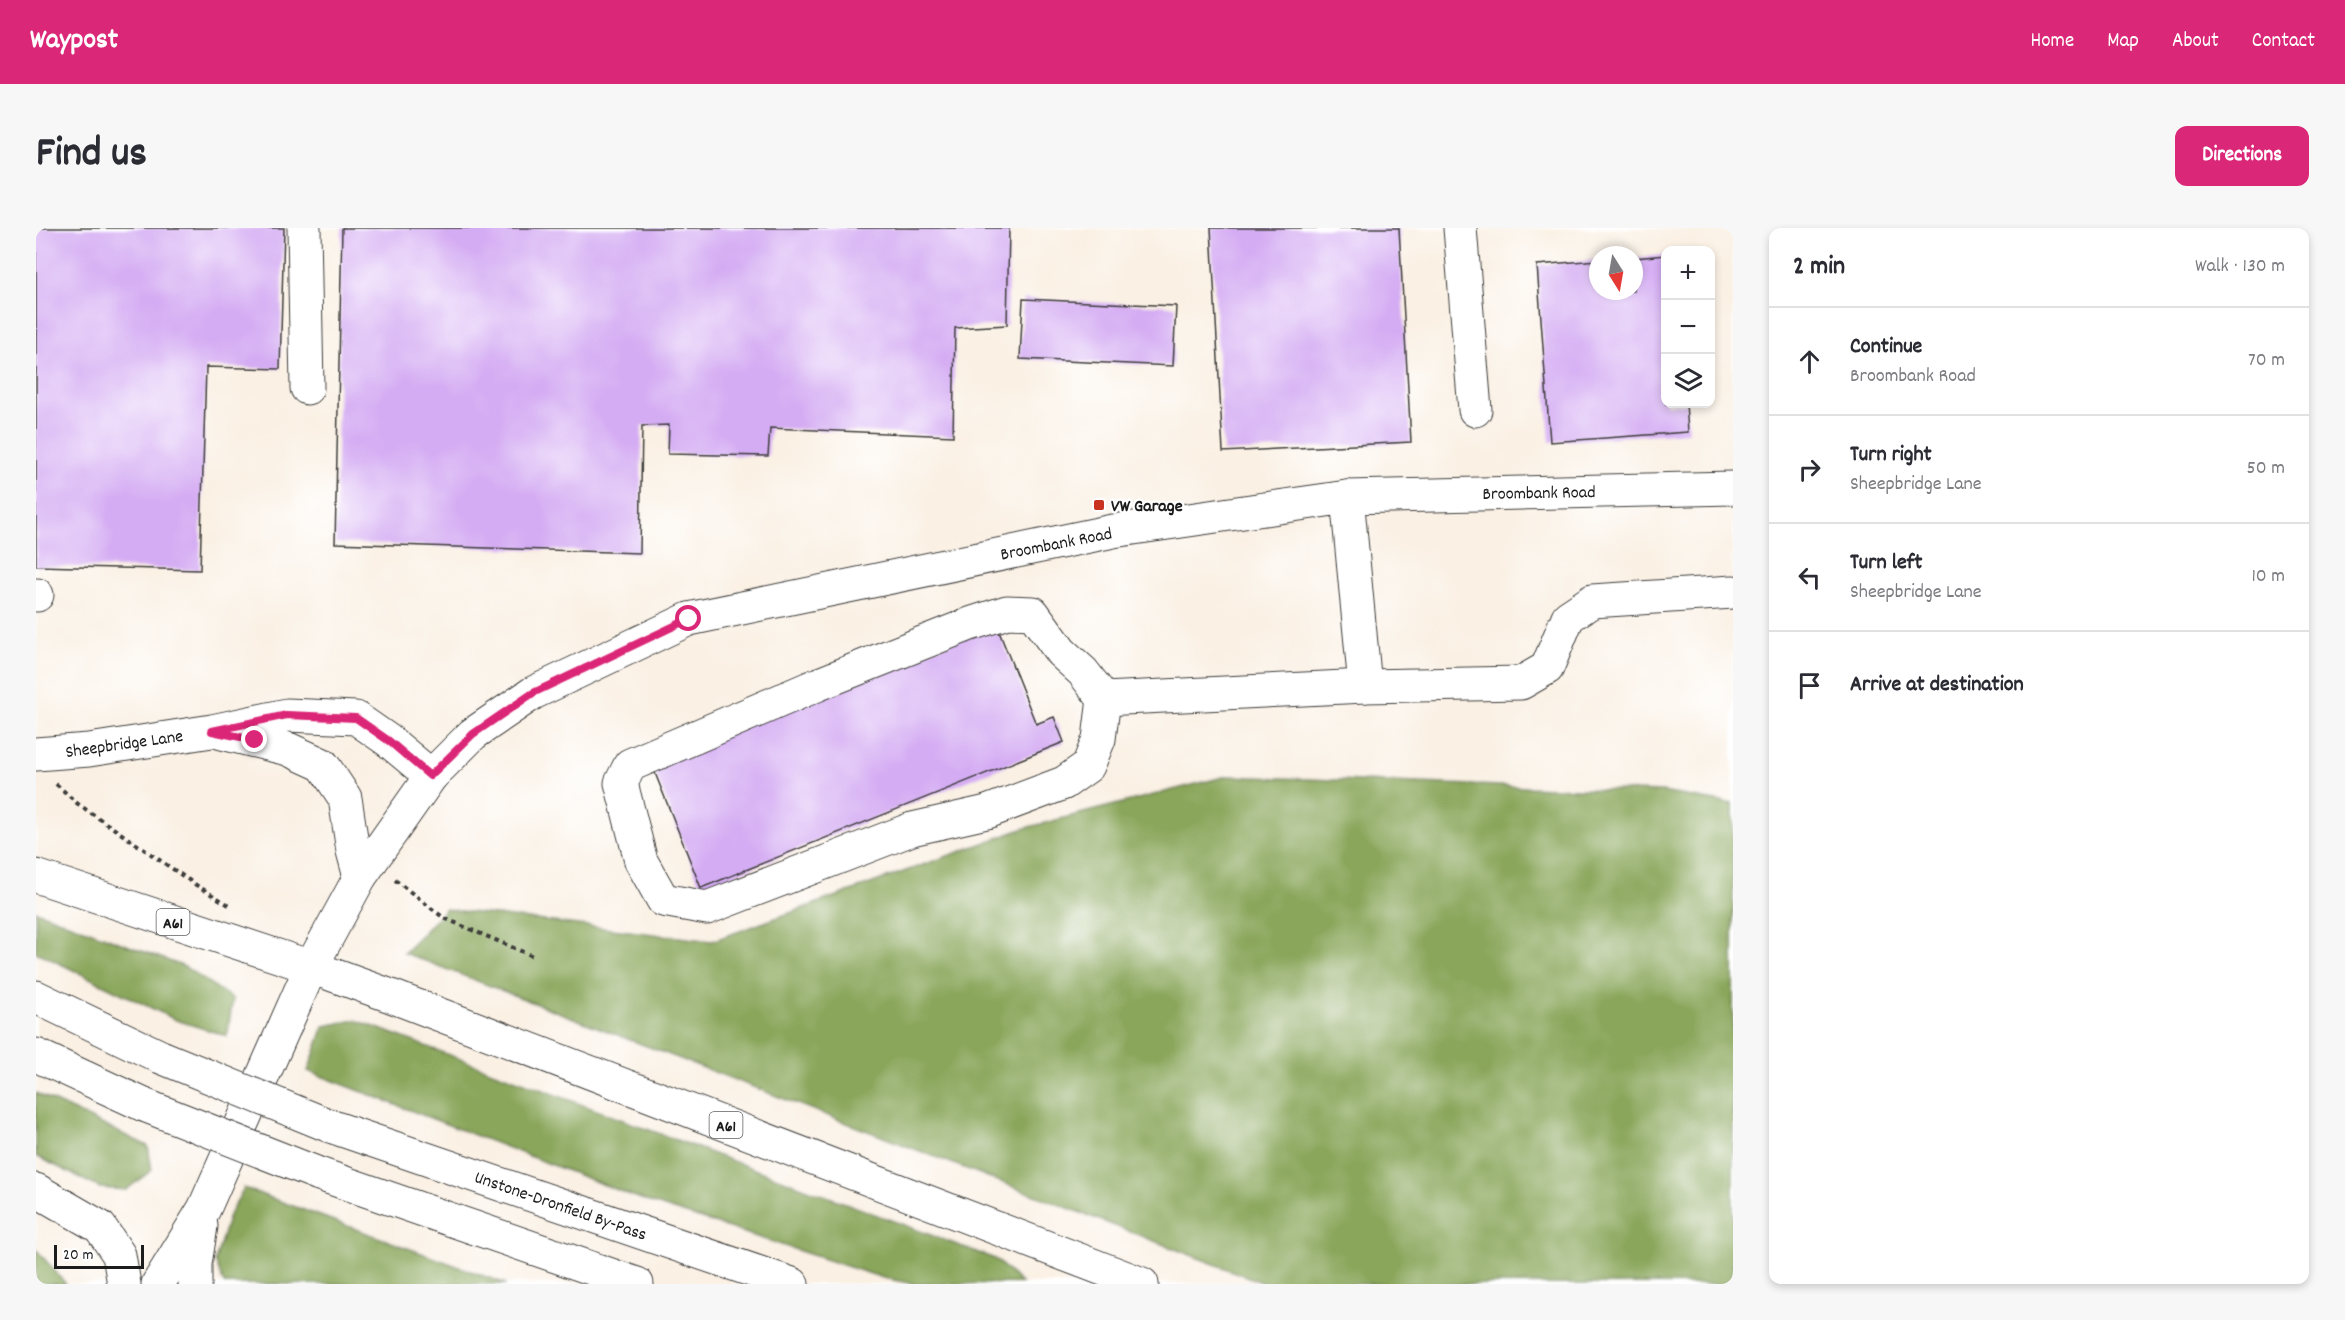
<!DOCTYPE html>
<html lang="en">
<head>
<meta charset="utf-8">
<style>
  body { margin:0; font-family:Dekko,sans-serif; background:#f7f7f7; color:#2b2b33 }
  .controls { position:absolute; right:18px; top:18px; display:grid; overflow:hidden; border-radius:12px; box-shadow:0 3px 9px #0003 }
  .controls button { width:54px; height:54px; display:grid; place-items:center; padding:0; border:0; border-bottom:2px solid #e1e1e2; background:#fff; color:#2b2b33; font:30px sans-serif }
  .compass { position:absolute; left:1553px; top:18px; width:54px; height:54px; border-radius:50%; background:#fff; box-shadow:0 3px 9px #0003; rotate:169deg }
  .scale { position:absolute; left:18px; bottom:15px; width:90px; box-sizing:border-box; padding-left:6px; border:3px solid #1c1c1c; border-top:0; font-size:16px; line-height:21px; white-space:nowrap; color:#1c1c1c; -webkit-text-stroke:4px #fff; paint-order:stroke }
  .stop { position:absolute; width:18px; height:18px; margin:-14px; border:4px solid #db2777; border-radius:50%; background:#fff }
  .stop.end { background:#db2777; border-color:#fff; box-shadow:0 2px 6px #0008 }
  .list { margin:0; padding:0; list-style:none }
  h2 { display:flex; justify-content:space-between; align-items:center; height:78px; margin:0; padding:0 24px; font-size:26px }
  h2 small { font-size:20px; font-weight:400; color:#7c7c81 }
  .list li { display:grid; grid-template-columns:39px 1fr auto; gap:18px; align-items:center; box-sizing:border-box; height:108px; padding:0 24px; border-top:2px solid #e1e1e2 }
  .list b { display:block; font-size:22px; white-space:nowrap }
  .list p { margin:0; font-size:20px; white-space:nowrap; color:#7c7c81 }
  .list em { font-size:20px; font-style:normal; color:#7c7c81 }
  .icon { flex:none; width:33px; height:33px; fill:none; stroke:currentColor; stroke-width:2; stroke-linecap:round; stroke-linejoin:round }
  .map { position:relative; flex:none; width:1697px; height:1056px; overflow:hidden; border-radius:12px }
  header { display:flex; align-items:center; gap:36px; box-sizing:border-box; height:84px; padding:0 30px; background:#db2777; color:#fff }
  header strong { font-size:28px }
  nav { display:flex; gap:33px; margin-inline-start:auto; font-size:21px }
  .intro { display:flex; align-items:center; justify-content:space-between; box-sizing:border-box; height:144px; padding:0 36px }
  h1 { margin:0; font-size:42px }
  .button { padding:15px 27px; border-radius:12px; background:#db2777; color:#fff; font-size:21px; font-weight:700 }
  main { display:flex; gap:36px; padding:0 36px }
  aside { flex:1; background:#fff; border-radius:12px; box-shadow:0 3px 9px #0003 }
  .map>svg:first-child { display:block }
</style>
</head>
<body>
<header>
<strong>Waypost</strong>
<nav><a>Home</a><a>Map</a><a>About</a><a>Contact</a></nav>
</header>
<div class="intro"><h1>Find us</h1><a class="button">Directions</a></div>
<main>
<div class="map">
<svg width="1697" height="1056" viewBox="0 0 1697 1056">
  <rect width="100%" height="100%" fill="#fff"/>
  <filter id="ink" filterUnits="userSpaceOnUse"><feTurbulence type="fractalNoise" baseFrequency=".0167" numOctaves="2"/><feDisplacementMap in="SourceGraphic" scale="12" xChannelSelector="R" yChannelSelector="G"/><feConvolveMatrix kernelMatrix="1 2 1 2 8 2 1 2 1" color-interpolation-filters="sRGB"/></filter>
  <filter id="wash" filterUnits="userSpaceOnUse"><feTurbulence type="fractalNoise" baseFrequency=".008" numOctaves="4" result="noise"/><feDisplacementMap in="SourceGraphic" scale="24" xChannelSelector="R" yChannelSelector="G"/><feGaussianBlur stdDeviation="1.35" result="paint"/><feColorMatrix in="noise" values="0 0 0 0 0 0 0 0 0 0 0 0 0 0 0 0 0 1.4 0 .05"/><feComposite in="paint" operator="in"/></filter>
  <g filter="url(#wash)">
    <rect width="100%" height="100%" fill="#faf0e3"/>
    <g fill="#89a65a" stroke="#52613b" stroke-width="1.5">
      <path d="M1191 548 1626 564 1697 576V1056H1230L368 725 409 681 676 713 989 600Z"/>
      <path d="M0 683 149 739 197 771 191 808 140 792 0 724Z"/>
      <path d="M320 792 959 1031 985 1055 878 1056 847 1050 610 973 272 843 288 798Z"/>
      <path d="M0 865 112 918 116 942 90 962 64 960 0 928Z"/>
      <path d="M208 960 470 1056H188L179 1033 193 987Z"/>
      <path d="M0 1021 1 1022 30 1056H0Z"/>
    </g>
    <g id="blocks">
      <g fill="#d4acf3">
        <path d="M0 0H248L244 141 170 139 164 342 0 338Z"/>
        <path d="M306 0H973L971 97 919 100 917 208 734 200 732 228 632 226 633 197 606 198 604 325 299 315Z"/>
        <path d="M1175 0H1363L1375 214 1187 224Z"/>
        <path d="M1630 27V176H1650L1652 204 1514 214 1501 37 1562 32V63H1598V30Z"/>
        <path d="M987 71 1140 78 1137 138 984 131Z"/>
        <path d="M960 396 1000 496 1018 489 1028 514 665 660 615 535Z"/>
      </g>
    </g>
  </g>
  <g filter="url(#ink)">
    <use href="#blocks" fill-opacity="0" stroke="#3d3c3a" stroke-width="1.5"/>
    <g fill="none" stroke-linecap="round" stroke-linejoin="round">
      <g stroke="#3d3c3a" stroke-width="35">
        <g id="minor">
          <path d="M268 0 271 160"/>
          <path d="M1424 0 1439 182"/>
          <path d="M1311 269 1329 458"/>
          <path d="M0 367H1"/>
          <path d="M971 384 997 385 1025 424 1047 444 1068 471 1063 511 1052 538 1028 555 951 584 876 601 671 680 627 672 605 633 585 555 594 537 783 456 934 396Z"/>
          <path d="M1068 471 1329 458 1485 455 1511 440 1532 389 1556 373 1697 364"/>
          <path d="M186 505 252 521 287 537 309 570 317 623 324 649"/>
          <path d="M0 526 53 522 176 503 251 487 320 490 353 513 395 548"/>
          <path d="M275 739 324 649 395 548 437 506 497 465 653 391 1077 303 1311 269 1697 260"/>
        </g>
      </g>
      <g stroke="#3d3c3a" stroke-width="35">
        <g id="major">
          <path d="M122 1056 168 981 275 739"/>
          <path d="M159 1056V1036L165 998"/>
        </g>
      </g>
      <g stroke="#3d3c3a" stroke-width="35">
        <g id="highway">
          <path d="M0 648 275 739 355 768 1106 1056"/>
          <path d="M0 769 125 829"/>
          <path d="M0 827 108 877"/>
          <path d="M294 898 756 1056"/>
          <path d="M283 946 601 1056"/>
          <path d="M0 962 64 999 83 1027 88 1056"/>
        </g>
      </g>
      <g stroke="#3d3c3a" stroke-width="4" stroke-dasharray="4.5 4.5" stroke-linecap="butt">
        <path d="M20 556 42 576 160 657 193 677"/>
        <path d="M359 652 408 690 499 729"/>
      </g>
      <use href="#minor" stroke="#fff" stroke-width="33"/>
      <use href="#major" stroke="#fff" stroke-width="33"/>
      <use href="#highway" stroke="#fff" stroke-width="33"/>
      <g stroke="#3d3c3a" stroke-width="35" stroke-linecap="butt">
        <g id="highway-bridge">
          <path d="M125 829 294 898"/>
          <path d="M108 877 283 946"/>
        </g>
      </g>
      <use href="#highway-bridge" stroke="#fff" stroke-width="33"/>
    </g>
  </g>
  <g fill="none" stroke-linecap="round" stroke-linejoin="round" filter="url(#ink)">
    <path stroke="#db2777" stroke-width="8" d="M219 512 176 503 251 487 320 490 353 513 394 548 437 506 497 465 653 391"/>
  </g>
  <rect fill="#c8321e" stroke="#fff" stroke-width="2" x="1057" y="271" width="12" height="12" rx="3"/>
  <g text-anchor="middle" stroke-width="4.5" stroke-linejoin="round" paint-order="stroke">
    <g fill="#fff" stroke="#606060" stroke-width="1.5">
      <rect x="120.5" y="681" width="33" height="26" rx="4.5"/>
      <rect x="673.5" y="884" width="33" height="26" rx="4.5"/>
    </g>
    <g font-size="16" font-weight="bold" fill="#1c1c1c">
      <text x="137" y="700">A61</text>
      <text x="690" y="903">A61</text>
    </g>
    <g font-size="18" fill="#1c1c1c" stroke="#fff">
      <text transform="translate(1503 264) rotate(-1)" y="6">Broombank Road</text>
      <text transform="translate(1020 315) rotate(-11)" y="6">Broombank Road</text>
      <text transform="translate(88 515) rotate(-8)" y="6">Sheepbridge Lane</text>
      <text transform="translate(525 977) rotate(19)" y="6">Unstone-Dronfield By-Pass</text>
    </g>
    <g font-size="18" font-weight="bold" fill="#1c1c1c" stroke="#fff" text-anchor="start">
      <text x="1075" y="283">VW Garage</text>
    </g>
  </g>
</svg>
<div class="controls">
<button>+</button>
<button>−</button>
<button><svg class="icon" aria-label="layers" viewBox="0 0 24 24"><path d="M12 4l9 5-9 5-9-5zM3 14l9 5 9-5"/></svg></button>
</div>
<svg class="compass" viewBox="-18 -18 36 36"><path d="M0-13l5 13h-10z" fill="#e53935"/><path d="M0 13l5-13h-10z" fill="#7c7c81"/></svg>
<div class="scale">20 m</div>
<div class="stop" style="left:653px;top:391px"></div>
<div class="stop end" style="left:219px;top:512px"></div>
</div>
<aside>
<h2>2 min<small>Walk · 130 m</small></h2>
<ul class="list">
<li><svg class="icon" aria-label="ahead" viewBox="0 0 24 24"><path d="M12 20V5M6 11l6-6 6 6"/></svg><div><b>Continue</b><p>Broombank Road</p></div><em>70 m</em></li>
<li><svg class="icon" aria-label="right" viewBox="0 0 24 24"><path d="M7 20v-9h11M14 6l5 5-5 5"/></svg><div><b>Turn right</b><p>Sheepbridge Lane</p></div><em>50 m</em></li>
<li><svg class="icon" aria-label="left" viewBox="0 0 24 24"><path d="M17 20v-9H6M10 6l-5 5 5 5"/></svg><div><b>Turn left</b><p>Sheepbridge Lane</p></div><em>10 m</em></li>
<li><svg class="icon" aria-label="arrive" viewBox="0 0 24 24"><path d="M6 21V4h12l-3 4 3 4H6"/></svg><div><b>Arrive at destination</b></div></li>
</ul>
</aside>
</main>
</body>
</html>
